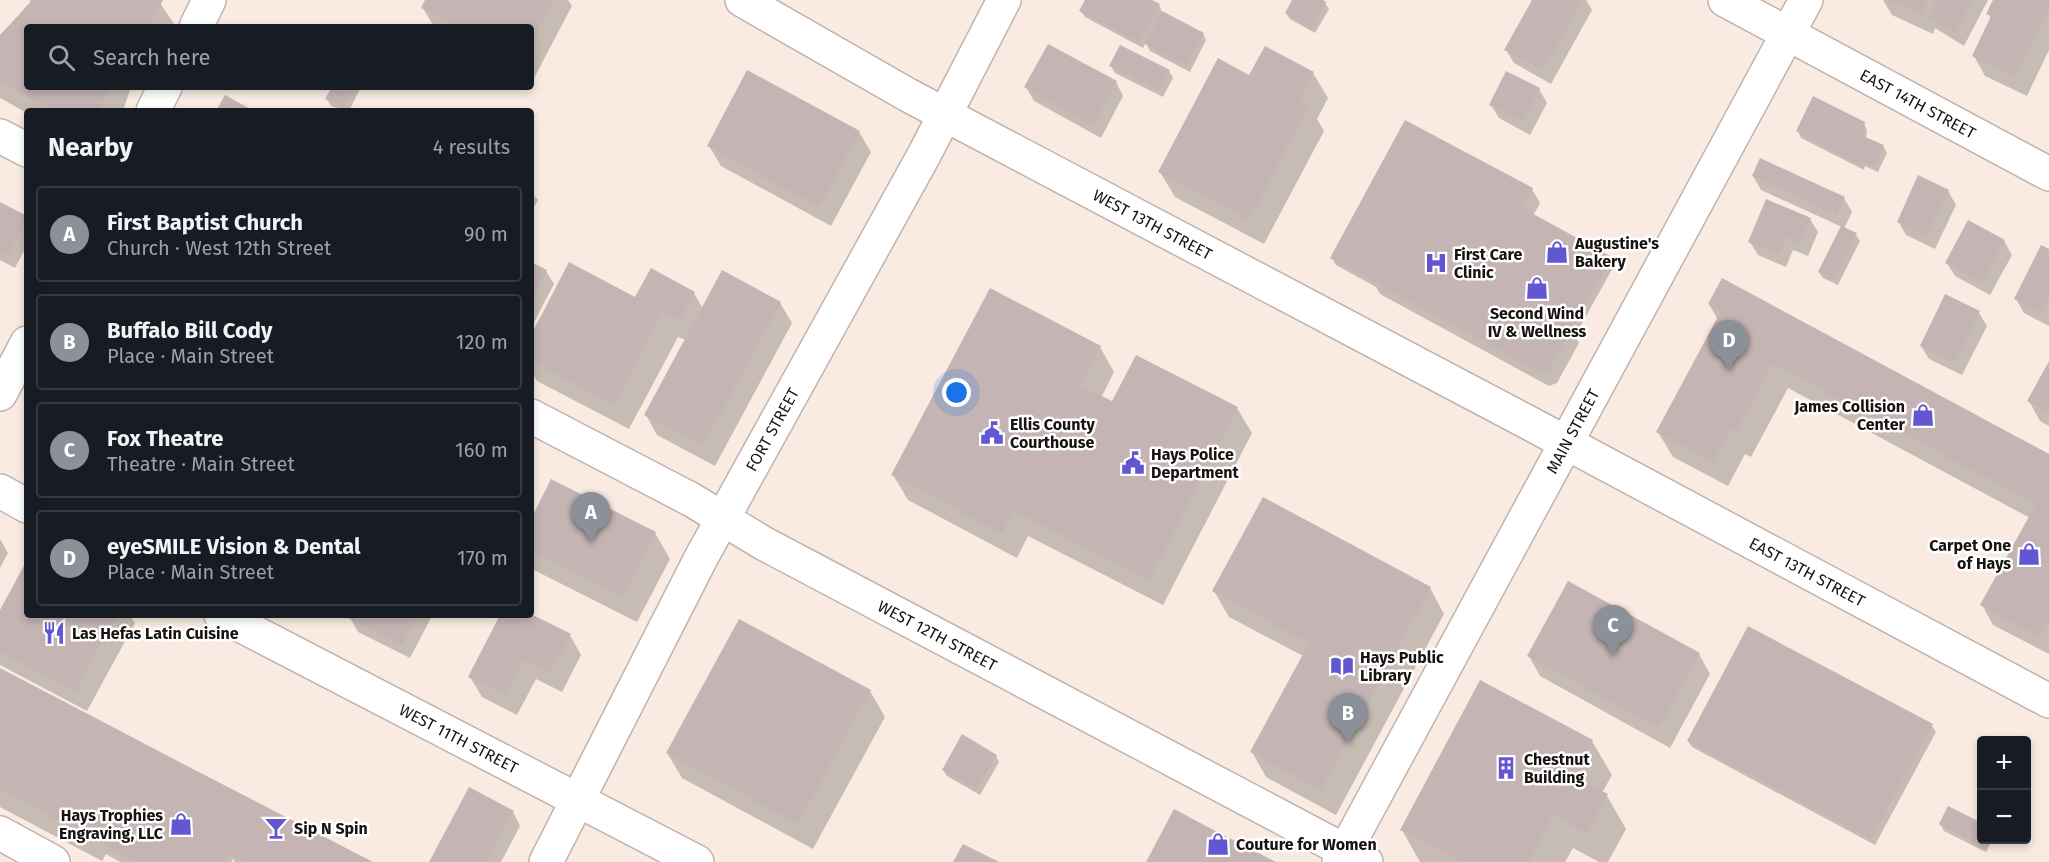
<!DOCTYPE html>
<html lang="en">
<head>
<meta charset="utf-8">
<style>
  body { margin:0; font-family:"Fira Sans",sans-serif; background:#242831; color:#f1f3f6 }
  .controls { position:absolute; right:18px; bottom:18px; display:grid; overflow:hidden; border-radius:6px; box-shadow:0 3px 9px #0003 }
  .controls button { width:54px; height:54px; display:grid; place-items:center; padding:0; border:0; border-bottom:2px solid #363941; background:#171b24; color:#f1f3f6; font:30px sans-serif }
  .you { position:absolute; left:957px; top:393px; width:21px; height:21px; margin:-15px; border:4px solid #fff; border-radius:50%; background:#1a73e8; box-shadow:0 0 0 9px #1a73e833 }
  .badge { display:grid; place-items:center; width:39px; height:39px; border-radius:50%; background:#8c9099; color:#fff; font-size:20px; font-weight:700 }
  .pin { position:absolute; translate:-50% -50px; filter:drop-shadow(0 2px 3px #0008) }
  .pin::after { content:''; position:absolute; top:32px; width:21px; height:18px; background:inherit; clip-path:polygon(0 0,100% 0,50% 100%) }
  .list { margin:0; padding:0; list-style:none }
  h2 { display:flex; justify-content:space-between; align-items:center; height:78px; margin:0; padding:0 24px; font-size:26px }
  h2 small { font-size:20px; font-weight:400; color:#9ea1a6 }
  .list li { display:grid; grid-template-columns:39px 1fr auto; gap:18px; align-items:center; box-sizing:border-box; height:96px; margin:0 12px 12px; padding:0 12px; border:2px solid #363941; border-radius:6px }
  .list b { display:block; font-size:22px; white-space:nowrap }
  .list p { margin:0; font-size:20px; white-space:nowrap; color:#9ea1a6 }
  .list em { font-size:20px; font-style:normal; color:#9ea1a6 }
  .icon { flex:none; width:33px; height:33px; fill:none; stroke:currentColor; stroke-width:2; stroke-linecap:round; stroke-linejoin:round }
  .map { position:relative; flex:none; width:2049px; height:862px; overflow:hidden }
  .search { position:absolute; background:#171b24; box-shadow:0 3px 9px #0003; left:24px; top:24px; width:510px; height:66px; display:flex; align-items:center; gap:15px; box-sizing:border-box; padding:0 21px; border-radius:6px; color:#9ea1a6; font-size:22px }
  .panel { position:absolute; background:#171b24; box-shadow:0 3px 9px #0003; left:24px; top:108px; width:510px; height:510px; border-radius:6px }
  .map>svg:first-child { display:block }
</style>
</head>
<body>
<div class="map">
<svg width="2049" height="862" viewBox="0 0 2049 862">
  <rect width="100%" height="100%" fill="#f9ebe2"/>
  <g fill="#0003">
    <path d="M29 0H158L176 27H27V87H131L123 111 27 113 0 98V36L31 1Z"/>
    <path d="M427 0H568L572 6 533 80 531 79V27H434L423 8Z"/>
    <path d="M1087 0H1149L1159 5 1162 12 1203 34 1206 40 1190 72 1150 51 1146 43 1143 48 1085 17 1081 11Z"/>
    <path d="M1294 0H1321L1325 3 1329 9 1315 33 1290 19 1286 13Z"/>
    <path d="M1534 0H1586L1592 10 1551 84 1514 63 1506 50Z"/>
    <path d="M1883 0H1988L1964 46 1935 28 1933 34 1892 15Z"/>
    <path d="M1995 0H2049V50L2027 96 1985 76 1974 56 1991 19 1988 13Z"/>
    <path d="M1111 66 1169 71 1173 78 1163 97 1115 73Z"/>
    <path d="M1313 73 1328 98 1317 119 1324 131 1264 244 1175 197 1160 172 1250 77Z"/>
    <path d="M1116 82 1123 96 1101 138 1034 101 1026 87Z"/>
    <path d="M334 87H361L349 111 331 106 327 99Z"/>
    <path d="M1539 89 1547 103 1530 135 1499 118 1491 105Z"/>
    <path d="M1863 123 1867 130 1866 139 1883 146 1887 153 1878 172 1865 166 1864 170 1801 138 1798 131Z"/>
    <path d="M859 132 871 152 831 226 721 166 709 146Z"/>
    <path d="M1753 176 1844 198 1852 212 1844 229 1856 235 1860 241 1838 285 1823 278 1819 272 1842 227 1761 190Z"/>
    <path d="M1532 189 1540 203 1533 216 1611 258 1615 264 1575 336 1579 343 1557 383 1549 386 1380 294 1376 287 1336 265 1332 258Z"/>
    <path d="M1948 191 1956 205 1935 249 1906 235 1898 221Z"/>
    <path d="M531 192 538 200 531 213Z"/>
    <path d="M0 204 27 218V245L15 268 0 260Z"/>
    <path d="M1810 219 1818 232 1808 256 1793 250 1786 267 1758 255 1750 242Z"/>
    <path d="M2004 241 2012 255 1990 295 1955 276 1947 263Z"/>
    <path d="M2049 251V326L2024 313 2016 299Z"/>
    <path d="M531 263 546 271 554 284 531 328Z"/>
    <path d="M694 293 703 309 780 303 792 323 715 466 657 435 646 415 686 340 678 337 629 429 537 381 531 371V338L636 299Z"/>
    <path d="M1709 304 2049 456V654L1993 625 1982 605 2030 518 1788 388 1751 457 1745 454 1728 486 1673 457 1658 432 1718 320Z"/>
    <path d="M1979 313 1987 326 1962 375 1929 359 1921 346Z"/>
    <path d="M1100 347 1114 372 1101 398 1112 403 1237 408 1252 433 1163 605 1028 536 1017 558 908 500 893 475Z"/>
    <path d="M2049 364V426L2040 421 2029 401Z"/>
    <path d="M531 522 655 533 670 559 637 622 534 570 531 564Z"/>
    <path d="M0 539 8 553 0 568Z"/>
    <path d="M27 563V615H130L135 623 87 711 0 665V613Z"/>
    <path d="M1430 588 1444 614 1336 815 1266 777 1252 752 1303 656 1229 617 1214 591Z"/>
    <path d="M352 615H431L432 616 410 658 358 632 350 618Z"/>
    <path d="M570 635 581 655 562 692 536 679 517 715 482 697 470 677Z"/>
    <path d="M1699 654 1710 674 1670 748 1540 676 1529 656Z"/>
    <path d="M0 670 369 862H235L233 859 231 862H120L106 854 102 861 0 807Z"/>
    <path d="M870 691 885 717 813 849 682 778 667 753Z"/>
    <path d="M1932 726 1936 732 1875 845 1692 747 1688 741Z"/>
    <path d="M1592 741 1612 775 1602 793 1607 796 1626 829 1608 862H1599L1573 848 1565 862H1420L1402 830Z"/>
    <path d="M996 756 999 762 980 795 947 776 943 770Z"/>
    <path d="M513 812 520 826 501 862H430Z"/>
    <path d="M1940 824 1982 840H1992L1986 852 1944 831Z"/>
  </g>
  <g fill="#c4b4b3">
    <path d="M33 0H163L148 27H27V87H108L100 111H54L0 82V35Z"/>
    <path d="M425 0H554L531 43V27H457L421 8Z"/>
    <path d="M1085 0H1152L1160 4 1139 42 1079 11Z"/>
    <path d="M1292 0H1323L1326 2 1311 28 1285 13Z"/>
    <path d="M1532 0H1583L1543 71 1504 50Z"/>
    <path d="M1889 0H1928L1921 15Z"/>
    <path d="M1937 0H1973L1956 33 1928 18Z"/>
    <path d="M1993 0H2049V11L2015 77 1972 56 1991 16 1986 14Z"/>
    <path d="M1162 11 1204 33 1186 66 1145 44Z"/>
    <path d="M1048 44 1117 81 1093 125 1024 87Z"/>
    <path d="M1120 45 1170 70 1159 91 1109 66Z"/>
    <path d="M1265 46 1314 72 1300 99 1310 104 1249 220 1158 172 1218 58 1249 75Z"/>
    <path d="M747 70 860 131 819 207 707 146Z"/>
    <path d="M1506 71 1540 88 1523 122 1489 105Z"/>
    <path d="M332 87H354L343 108 325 99Z"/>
    <path d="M225 95 254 111H216Z"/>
    <path d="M1813 96 1865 122 1863 136 1884 145 1874 167 1862 161 1860 165 1796 131Z"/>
    <path d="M1405 120 1533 188 1522 208 1612 257 1549 370 1540 372 1330 258Z"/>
    <path d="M1760 158 1845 197 1837 215 1752 176Z"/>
    <path d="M1918 175 1949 190 1927 236 1897 222Z"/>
    <path d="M1766 199 1811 218 1800 243 1786 237 1779 254 1748 242Z"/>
    <path d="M0 202 27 216 8 255 0 252Z"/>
    <path d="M1968 220 2005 240 1982 283 1945 263Z"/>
    <path d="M1841 226 1857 233 1834 280 1818 272Z"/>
    <path d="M2041 245 2049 249V298L2041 313 2014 299Z"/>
    <path d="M531 262 547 270 531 301Z"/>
    <path d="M569 262 635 297 651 268 695 292 680 320 663 312 615 405 531 361V335Z"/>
    <path d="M722 270 781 302 703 446 644 415Z"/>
    <path d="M1722 278 2049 454V621L2040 637 1980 605 2036 504 1773 364 1736 432 1731 429 1713 462 1656 432 1721 311 1708 304Z"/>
    <path d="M990 288 1101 346 1080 386 1112 401 1136 355 1238 407 1149 580 1013 511 1002 533 891 475Z"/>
    <path d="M1945 294 1980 311 1955 363 1920 346Z"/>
    <path d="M2049 361V413L2027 401Z"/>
    <path d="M551 479 656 532 623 597 531 551V519Z"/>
    <path d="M1263 497 1431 587 1321 790 1250 752 1309 643 1212 591Z"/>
    <path d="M27 560V615H117L75 692 0 652V610Z"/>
    <path d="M1568 581 1700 653 1659 728 1527 656Z"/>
    <path d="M531 614 571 634 550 673 524 660 506 696 468 677 500 615Z"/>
    <path d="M350 615H418L402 645 348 618Z"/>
    <path d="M739 619 871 690 798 824 666 753Z"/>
    <path d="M1748 626 1933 724 1871 839 1687 741Z"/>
    <path d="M0 668 189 767 373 862H244L229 854 224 862H137L0 790Z"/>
    <path d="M1480 680 1593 740 1574 777 1608 794 1587 833 1553 815 1528 862H1461L1400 830Z"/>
    <path d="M962 734 997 755 976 789 942 770Z"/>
    <path d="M469 787 514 811 486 862H429Z"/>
    <path d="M1948 806 1982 823V840H1985L1982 846 1939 824Z"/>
    <path d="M1174 809 1206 826 1276 862H1146Z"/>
    <path d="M963 844 999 862H953Z"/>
  </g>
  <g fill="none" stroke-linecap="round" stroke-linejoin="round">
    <g stroke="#c0b3ab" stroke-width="36">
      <g id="minor">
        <path id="s1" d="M1725 0 2049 174"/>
        <path d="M196 27 209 0"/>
        <path d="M153 111 165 87"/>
        <path d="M0 136 27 150"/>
        <path d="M0 394 27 343"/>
        <path id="s2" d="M531 416 692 500 763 543 1366 862"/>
        <path d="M0 491 27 506"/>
        <path id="s3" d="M221 615 697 862"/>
        <path d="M0 833 53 862"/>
        <path id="s4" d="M546 862 702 556 924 155 1004 0"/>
      </g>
    </g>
    <g stroke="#c0b3ab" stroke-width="36">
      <g id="tertiary">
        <path id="s5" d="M742 0 908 95 1531 424 2049 701"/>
        <path id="s6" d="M1339 862 1806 0"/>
      </g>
    </g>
    <use href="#minor" stroke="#fff" stroke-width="33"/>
    <use href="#tertiary" stroke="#fff" stroke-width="33"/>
  </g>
  <defs>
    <g id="shop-bare" transform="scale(1.8)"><path d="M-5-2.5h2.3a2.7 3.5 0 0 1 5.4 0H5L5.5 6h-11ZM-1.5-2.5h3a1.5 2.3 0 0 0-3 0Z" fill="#6257d0" stroke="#fff" stroke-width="2.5" paint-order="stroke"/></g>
    <g id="hospital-bare" transform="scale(1.8)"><path d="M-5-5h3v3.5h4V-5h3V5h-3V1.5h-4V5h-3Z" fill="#6257d0" stroke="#fff" stroke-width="2.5" paint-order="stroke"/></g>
    <g id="civic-bare" transform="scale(1.8)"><path d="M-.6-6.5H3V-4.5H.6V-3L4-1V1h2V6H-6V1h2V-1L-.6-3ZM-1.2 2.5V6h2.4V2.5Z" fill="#6257d0" stroke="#fff" stroke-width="2.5" paint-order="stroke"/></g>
    <g id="restaurant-bare" transform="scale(1.8)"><path d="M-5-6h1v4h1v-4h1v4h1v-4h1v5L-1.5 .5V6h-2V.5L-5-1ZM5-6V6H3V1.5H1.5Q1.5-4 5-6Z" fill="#6257d0" stroke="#fff" stroke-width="2.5" paint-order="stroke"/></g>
    <g id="library-bare" transform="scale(1.8)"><path d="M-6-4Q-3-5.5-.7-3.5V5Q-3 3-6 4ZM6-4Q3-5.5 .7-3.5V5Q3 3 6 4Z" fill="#6257d0" stroke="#fff" stroke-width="2.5" paint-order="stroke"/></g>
    <g id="building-bare" transform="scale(1.8)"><path d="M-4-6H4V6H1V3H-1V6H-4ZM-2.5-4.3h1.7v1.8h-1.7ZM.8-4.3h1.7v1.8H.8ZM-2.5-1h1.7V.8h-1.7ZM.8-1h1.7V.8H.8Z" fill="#6257d0" stroke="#fff" stroke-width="2.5" paint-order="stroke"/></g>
    <g id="bar-bare" transform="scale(1.8)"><path d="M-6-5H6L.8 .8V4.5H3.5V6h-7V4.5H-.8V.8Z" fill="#6257d0" stroke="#fff" stroke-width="2.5" paint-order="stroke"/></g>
  </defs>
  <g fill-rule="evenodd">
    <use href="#shop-bare" x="1557" y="252"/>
    <use href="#hospital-bare" x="1436" y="263"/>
    <use href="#shop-bare" x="1537" y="288"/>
    <use href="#shop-bare" x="1923" y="415"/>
    <use href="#civic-bare" x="992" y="433"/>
    <use href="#civic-bare" x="1133" y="463"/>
    <use href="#shop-bare" x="2029" y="554"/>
    <use href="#restaurant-bare" x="54" y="633"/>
    <use href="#library-bare" x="1342" y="666"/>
    <use href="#building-bare" x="1506" y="768"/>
    <use href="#shop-bare" x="181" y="824"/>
    <use href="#bar-bare" x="276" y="828"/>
    <use href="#shop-bare" x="1218" y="844"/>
  </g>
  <g text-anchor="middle" stroke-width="5" stroke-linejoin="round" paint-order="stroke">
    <g font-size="16" fill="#171310" stroke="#fff">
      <text dy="6" stroke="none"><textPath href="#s1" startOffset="219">EAST 14TH STREET</textPath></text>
      <text dy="6" stroke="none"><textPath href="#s5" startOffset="468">WEST 13TH STREET</textPath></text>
      <text dy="6" stroke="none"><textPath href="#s4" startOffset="488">FORT STREET</textPath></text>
      <text dy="6" stroke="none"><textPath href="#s6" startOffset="490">MAIN STREET</textPath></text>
      <text dy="6" stroke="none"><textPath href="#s5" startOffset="1209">EAST 13TH STREET</textPath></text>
      <text dy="6" stroke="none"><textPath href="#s2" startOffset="462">WEST 12TH STREET</textPath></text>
      <text dy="6" stroke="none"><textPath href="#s3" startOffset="268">WEST 11TH STREET</textPath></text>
    </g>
    <g font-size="16" font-weight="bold" fill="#171310" stroke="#fff" text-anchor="start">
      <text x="1575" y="249">Augustine's<tspan x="1575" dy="18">Bakery</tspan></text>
      <text x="1454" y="260">First Care<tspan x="1454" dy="18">Clinic</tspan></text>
      <text x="1537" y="319" text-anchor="middle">Second Wind<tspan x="1537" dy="18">IV &amp; Wellness</tspan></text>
      <text x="1905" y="412" text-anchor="end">James Collision<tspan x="1905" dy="18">Center</tspan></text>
      <text x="1010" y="430">Ellis County<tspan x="1010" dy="18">Courthouse</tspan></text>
      <text x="1151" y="460">Hays Police<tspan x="1151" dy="18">Department</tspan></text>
      <text x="2011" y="551" text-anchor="end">Carpet One<tspan x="2011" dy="18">of Hays</tspan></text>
      <text x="72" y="639">Las Hefas Latin Cuisine</text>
      <text x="1360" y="663">Hays Public<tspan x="1360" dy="18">Library</tspan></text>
      <text x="1524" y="765">Chestnut<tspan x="1524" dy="18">Building</tspan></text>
      <text x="163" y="821" text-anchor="end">Hays Trophies<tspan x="163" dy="18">Engraving, LLC</tspan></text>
      <text x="294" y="834">Sip N Spin</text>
      <text x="1236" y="850">Couture for Women</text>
    </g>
  </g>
</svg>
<div class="controls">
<button>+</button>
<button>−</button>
</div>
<div class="you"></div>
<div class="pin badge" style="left:591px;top:542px">A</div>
<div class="pin badge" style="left:1348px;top:743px">B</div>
<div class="pin badge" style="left:1613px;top:655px">C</div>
<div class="pin badge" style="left:1729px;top:370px">D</div>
<div class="search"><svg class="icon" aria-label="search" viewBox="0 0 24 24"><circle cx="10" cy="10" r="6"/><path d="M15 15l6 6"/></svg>Search here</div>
<section class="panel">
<h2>Nearby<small>4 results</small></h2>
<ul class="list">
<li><span class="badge">A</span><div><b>First Baptist Church</b><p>Church · West 12th Street</p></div><em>90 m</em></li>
<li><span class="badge">B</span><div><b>Buffalo Bill Cody</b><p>Place · Main Street</p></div><em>120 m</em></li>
<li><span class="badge">C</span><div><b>Fox Theatre</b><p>Theatre · Main Street</p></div><em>160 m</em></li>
<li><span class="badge">D</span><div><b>eyeSMILE Vision &amp; Dental</b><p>Place · Main Street</p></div><em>170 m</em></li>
</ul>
</section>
</div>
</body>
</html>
